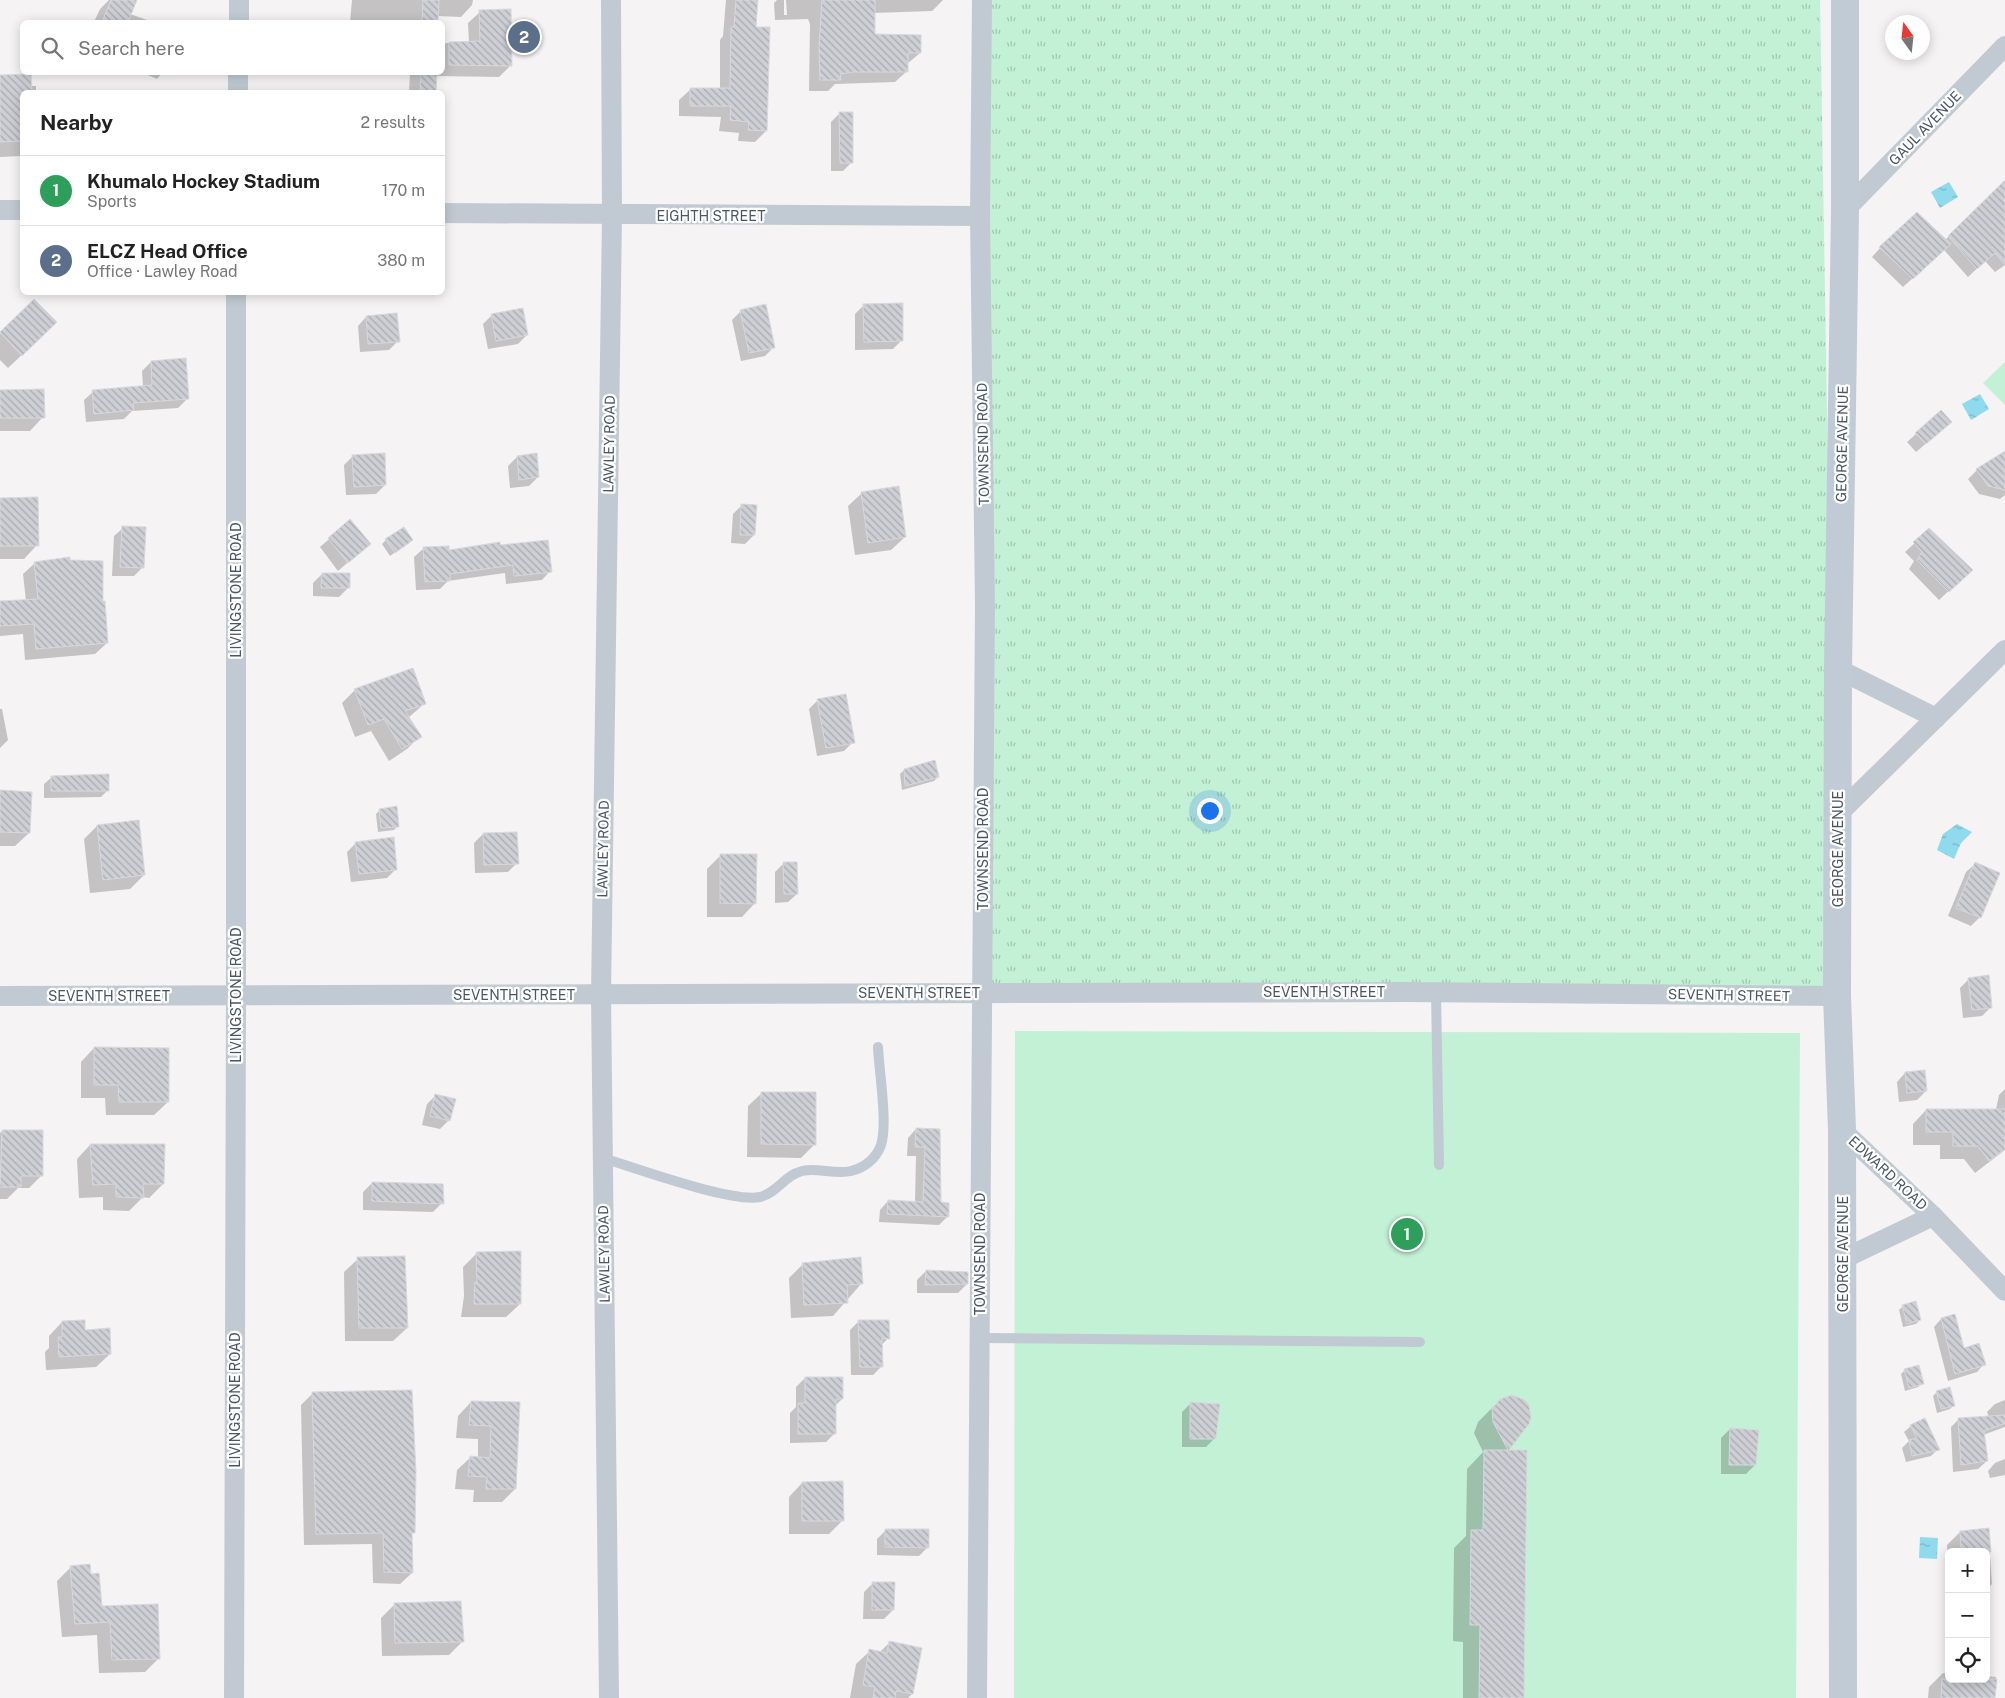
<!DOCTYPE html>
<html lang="en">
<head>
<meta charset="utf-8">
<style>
  body { margin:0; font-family:"Public Sans",sans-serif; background:#f6f6f6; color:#222 }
  .controls { position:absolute; right:15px; bottom:15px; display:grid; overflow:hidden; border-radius:8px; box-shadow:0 2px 12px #0003 }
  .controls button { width:45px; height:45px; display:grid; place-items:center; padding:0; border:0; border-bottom:1px solid #e0e0e0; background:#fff; color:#222; font:25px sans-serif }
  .compass { position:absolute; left:1885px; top:15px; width:45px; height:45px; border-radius:50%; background:#fff; box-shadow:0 2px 12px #0003; rotate:345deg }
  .you { position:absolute; left:1209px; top:810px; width:18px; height:18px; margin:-12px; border:4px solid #fff; border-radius:50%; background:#1a73e8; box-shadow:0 0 0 8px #1a73e833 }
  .badge { display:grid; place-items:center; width:32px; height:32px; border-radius:50%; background:#1a73e8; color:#fff; font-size:16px; font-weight:700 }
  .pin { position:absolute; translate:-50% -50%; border:2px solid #fff; box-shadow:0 1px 5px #0006 }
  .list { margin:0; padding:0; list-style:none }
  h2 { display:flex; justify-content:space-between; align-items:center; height:65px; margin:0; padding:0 20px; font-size:21px }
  h2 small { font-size:16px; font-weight:400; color:#767676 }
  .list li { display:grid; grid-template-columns:32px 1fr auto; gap:15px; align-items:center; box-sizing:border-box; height:70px; padding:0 20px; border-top:1px solid #e0e0e0 }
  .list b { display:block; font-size:19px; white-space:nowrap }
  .list p { margin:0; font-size:16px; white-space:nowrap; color:#767676 }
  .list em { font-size:16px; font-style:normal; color:#767676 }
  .icon { flex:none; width:28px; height:28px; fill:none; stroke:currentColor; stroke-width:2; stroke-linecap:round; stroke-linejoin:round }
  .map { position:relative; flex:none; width:2005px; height:1698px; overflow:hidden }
  .search { position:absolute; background:#fff; box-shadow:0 2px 12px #0003; left:20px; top:20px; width:425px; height:55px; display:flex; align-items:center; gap:12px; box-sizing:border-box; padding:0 18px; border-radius:8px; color:#767676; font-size:19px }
  .panel { position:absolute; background:#fff; box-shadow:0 2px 12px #0003; left:20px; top:90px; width:425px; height:205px; border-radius:8px }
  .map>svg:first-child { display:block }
</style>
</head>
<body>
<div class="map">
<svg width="2005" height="1698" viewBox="0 0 2005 1698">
  <defs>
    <pattern id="grass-tufts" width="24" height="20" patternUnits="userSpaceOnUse" patternTransform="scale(1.25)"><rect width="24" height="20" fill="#c3f1d5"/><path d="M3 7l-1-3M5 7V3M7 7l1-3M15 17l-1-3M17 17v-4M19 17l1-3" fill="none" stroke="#a0c6b0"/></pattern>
    <pattern id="water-ripples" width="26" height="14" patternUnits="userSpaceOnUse" patternTransform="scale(1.25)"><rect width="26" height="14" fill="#90daee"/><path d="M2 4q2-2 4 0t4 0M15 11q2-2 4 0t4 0" fill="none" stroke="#78b4c4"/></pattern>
    <pattern id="building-back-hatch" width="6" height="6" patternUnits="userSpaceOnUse" patternTransform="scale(1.25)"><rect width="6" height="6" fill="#cdcfd5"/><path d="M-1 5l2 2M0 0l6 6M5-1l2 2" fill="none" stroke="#a8abb0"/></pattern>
  </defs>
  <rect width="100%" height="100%" fill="#f5f3f3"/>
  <path fill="url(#grass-tufts)" d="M986 0H1820L1837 996 981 992Z"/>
  <g fill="#c3f1d5">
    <path d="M2005 362V405L1983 383Z"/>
    <path d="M1015 1031 1800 1033 1796 1698H1014Z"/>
  </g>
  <g fill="url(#water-ripples)">
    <path d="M1949 182 1958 197 1940 208 1931 192Z"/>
    <path d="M1980 394 1989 409 1971 420 1962 404Z"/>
    <path d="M1957 824 1972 832 1961 843 1954 859 1937 850 1943 834Z"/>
    <path d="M1920 1537 1938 1538 1937 1559 1919 1558Z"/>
  </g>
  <g fill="#0003" fill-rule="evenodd">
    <path d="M109 0H125L130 14 153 22H94L100 9Z"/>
    <path d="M352 0H473L472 5 461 17 437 16V22H350Z"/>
    <path d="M726 0H756L755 28 766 131 755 142 738 141 739 133 719 131 721 117 679 116V100L691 89H720V40L723 36Z"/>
    <path d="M777 0H943L932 11 873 13 874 35 920 53 907 64V71L895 82 835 84 828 91H809L810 24 808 19 775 20 774 3ZM784 0H786L787 15H784Z"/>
    <path d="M480 12 511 65 499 77 436 76 435 92H409L410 74H345L442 72V43H469L468 23Z"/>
    <path d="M141 72H163L157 79Z"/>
    <path d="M0 77 30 86H36V92H22V156L0 157Z"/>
    <path d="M840 113 852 162 843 171H831V122Z"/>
    <path d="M2000 187 2005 193V265L1995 272 1985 261 1968 277 1944 250 1903 287 1872 257 1880 248 1945 240Z"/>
    <path d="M34 301 42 336 8 368 0 360V334Z"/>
    <path d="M864 305 902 340 893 349 855 350V314Z"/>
    <path d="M741 311 773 348 765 356 741 361 732 320Z"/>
    <path d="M492 315 527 335 518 344 488 349 483 324Z"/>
    <path d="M366 317 398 341 389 350 360 352 358 326Z"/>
    <path d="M151 362 187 399 178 408 132 411 124 419 86 422 84 400 93 392 143 387 142 371Z"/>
    <path d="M0 391 43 417 30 431H0Z"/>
    <path d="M1942 430 1916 452 1907 442 1916 434Z"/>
    <path d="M2005 452V495L2000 499 1979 494 1968 479 1977 470Z"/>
    <path d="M353 456 385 485 376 494 346 495 344 465Z"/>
    <path d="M517 457 538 477 529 486 510 488 508 466Z"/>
    <path d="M862 493 905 537 891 550 855 555 848 506Z"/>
    <path d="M0 499 37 545 24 559H0Z"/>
    <path d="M742 505 754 535 745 544 731 543 733 514Z"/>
    <path d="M350 521 369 544 338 571 320 547Z"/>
    <path d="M123 528 143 567 134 576H112L114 536Z"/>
    <path d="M1929 530 1971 570 1939 600 1909 569 1914 561 1905 552Z"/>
    <path d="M386 540 407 544 390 556 382 544Z"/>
    <path d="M499 547 550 571 542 580 506 584 505 573 448 581 440 589 416 590 414 557 423 549 448 552Z"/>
    <path d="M35 563 101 602 107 643 95 654 25 660 23 634 0 636V602L26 601 23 574Z"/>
    <path d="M322 574 348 588 339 597 313 596V583Z"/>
    <path d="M355 690 424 704 408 718 420 736 407 749 389 761 371 731 355 737 342 703Z"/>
    <path d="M818 700 853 742 844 751 817 756 809 709Z"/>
    <path d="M0 709H2L8 740 0 748Z"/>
    <path d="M904 770 938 777 934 781 902 790 900 774Z"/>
    <path d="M52 777 108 790 101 797 44 798V784Z"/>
    <path d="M0 792 29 833 15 846H0Z"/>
    <path d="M380 810 398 826 394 830 378 832 376 814Z"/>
    <path d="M97 826 144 875 130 889 90 893 84 839Z"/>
    <path d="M483 834 517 863 508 872 475 873 474 843Z"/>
    <path d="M356 843 396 869 387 878 351 882 347 852Z"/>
    <path d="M721 855 755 903 742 917H707V869Z"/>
    <path d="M784 863 797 894 788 902 775 903V872Z"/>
    <path d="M1975 864 1980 917 1971 926 1948 916 1966 872Z"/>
    <path d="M1969 979 1991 1007 1982 1016 1963 1018 1960 988Z"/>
    <path d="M94 1048 168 1102 154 1115H106L105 1098H81V1062Z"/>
    <path d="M1905 1073 1926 1091 1917 1100 1899 1102 1897 1082Z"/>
    <path d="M2005 1089V1150L1975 1173 1964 1159H1940V1145H1913V1124L1926 1110 1994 1119 1999 1095Z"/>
    <path d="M762 1093 814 1145 801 1158 747 1157 748 1106Z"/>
    <path d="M436 1095 449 1120 440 1129 422 1125 427 1104Z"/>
    <path d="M916 1129 939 1130 940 1204 948 1216 939 1225 879 1222 880 1210 888 1201 915 1203 916 1156H907L908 1138Z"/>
    <path d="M2 1131 41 1176 29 1188H18L7 1199H0V1133Z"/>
    <path d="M90 1145 163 1184 149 1198 143 1197 129 1211 103 1210V1197L79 1198 77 1159Z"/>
    <path d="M372 1183 442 1203 433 1212 363 1210V1192Z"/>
    <path d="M476 1254 520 1304 506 1317H461L464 1296 463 1267Z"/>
    <path d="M358 1259 407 1328 393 1341H345L344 1272Z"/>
    <path d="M803 1264 861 1284 833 1316 791 1318 789 1278Z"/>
    <path d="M926 1271 967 1284 958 1293H917V1280Z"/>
    <path d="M1903 1306 1920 1320 1916 1324 1903 1327 1899 1310Z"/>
    <path d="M1954 1316 1963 1349 1984 1364 1977 1372 1948 1381 1934 1327 1941 1319Z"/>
    <path d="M859 1321 888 1338 881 1346 882 1366 873 1375H851L850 1330Z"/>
    <path d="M62 1322 84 1331 110 1354 96 1367 46 1370 45 1352 49 1348V1336Z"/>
    <path d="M1905 1370 1922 1383 1918 1387 1905 1391 1901 1374Z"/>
    <path d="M805 1378 842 1399 835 1406V1433L826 1442 790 1443V1413L796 1407V1387Z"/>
    <path d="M1937 1392 1954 1405 1950 1409 1937 1413 1933 1396Z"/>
    <path d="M313 1393 413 1532 411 1535 412 1573 400 1584 373 1583 372 1544 304 1545 301 1405Z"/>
    <path d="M2005 1400V1427L1983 1435 1987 1461 1978 1469 1953 1472 1951 1427 1959 1419 1989 1417 1987 1412 1995 1404Z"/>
    <path d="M471 1402 518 1403 515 1489 502 1502H473L474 1490 455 1489 457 1470 471 1457 478 1458V1439L456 1438 458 1416Z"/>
    <path d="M1191 1403 1215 1438 1206 1447H1182V1412Z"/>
    <path d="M1496 1404 1527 1424 1506 1451 1523 1698H1463V1642L1453 1641 1454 1548 1466 1536 1467 1469 1483 1452 1474 1433 1478 1422Z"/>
    <path d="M1911 1426 1938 1449 1931 1456 1906 1462 1902 1448 1909 1441 1904 1432Z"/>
    <path d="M1730 1429 1755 1465 1746 1474H1721V1438Z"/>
    <path d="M2005 1459V1475L1990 1478 1988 1471 1995 1463Z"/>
    <path d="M802 1483 843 1520 829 1534H789V1497Z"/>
    <path d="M1988 1529 1992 1584 1986 1590V1552H1949V1574L1947 1545 1960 1532Z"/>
    <path d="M886 1530 928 1547 919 1556 877 1555V1539Z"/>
    <path d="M71 1567 101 1607 159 1658 145 1672 99 1673 97 1635 62 1637 57 1581Z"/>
    <path d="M873 1583 893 1610 884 1619H863L864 1592Z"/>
    <path d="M394 1605 463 1641 449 1655 382 1656 381 1618Z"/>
    <path d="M889 1643 912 1694 908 1698H850L856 1664 870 1651 879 1653Z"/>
    <path d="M1943 1673 1949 1674V1679H1986V1676L1996 1677 1994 1698H1928L1929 1687Z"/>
  </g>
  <g fill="url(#building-back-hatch)" stroke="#d7d9de">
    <path d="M111 0H137L128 22H102Z"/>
    <path d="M423 0H439L438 22H422Z"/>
    <path d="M736 0H758L756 27H770L767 131 748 130 749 122 730 120 731 106H690V88H730L731 27H734Z"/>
    <path d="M822 0H875V34L921 35V53H908V72H853L840 74 841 80H820L819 47Z"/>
    <path d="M511 9 512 66 449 65V42L480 41 479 10Z"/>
    <path d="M421 72H437L436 92H420Z"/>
    <path d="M31 74 32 92H22V141L0 142V75Z"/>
    <path d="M839 112H853V163H840Z"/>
    <path d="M2005 180V265L1995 253 1977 269 1948 236Z"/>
    <path d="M1917 212 1951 244 1913 279 1879 247Z"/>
    <path d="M34 299 57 322 22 356 0 332Z"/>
    <path d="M903 303V341L864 342 863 304Z"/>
    <path d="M766 304 775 348 749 353 740 310Z"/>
    <path d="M523 308 528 335 496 341 491 314Z"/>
    <path d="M397 313 400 342 368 344 366 316Z"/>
    <path d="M186 358 189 399 133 403 134 410 94 414 92 390 152 385 151 361Z"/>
    <path d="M44 389 45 418H0V390Z"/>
    <path d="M1941 410 1952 422 1926 444 1915 433Z"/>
    <path d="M2005 451V490L1988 486 1976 469Z"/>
    <path d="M385 453 386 485 354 487 352 455Z"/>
    <path d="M537 453 539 477 519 480 517 456Z"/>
    <path d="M899 486 906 537 868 543 861 492Z"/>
    <path d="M38 497 39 546H0V498Z"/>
    <path d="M741 504 757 505 755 535H740Z"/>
    <path d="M350 519 371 544 348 563 328 538Z"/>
    <path d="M122 526 146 527 144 568 120 567Z"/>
    <path d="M404 527 413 540 395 553 385 539Z"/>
    <path d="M1929 528 1973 570 1949 592 1917 560 1922 552 1913 542Z"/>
    <path d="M548 540 552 572 514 576 513 565 450 574V581L425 582 423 547 449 546V550L500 542V545Z"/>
    <path d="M70 557V560L103 561V601H105L108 643 36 649 34 624 0 626V601L38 599 34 562Z"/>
    <path d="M322 573H350V588H321Z"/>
    <path d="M413 668 426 704 405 711 422 737 402 749 384 719 368 725 354 689Z"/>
    <path d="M846 694 855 743 826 748 817 699Z"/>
    <path d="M935 760 939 777 905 786 904 769Z"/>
    <path d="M109 774V791H51V776Z"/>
    <path d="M0 790 32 792 30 833 0 832Z"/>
    <path d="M397 806 399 827 381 828 379 809Z"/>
    <path d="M139 820 145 875 103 880 97 825Z"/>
    <path d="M517 832 519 864 484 865 483 833Z"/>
    <path d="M394 837 397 870 359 874 355 842Z"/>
    <path d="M720 854H757L756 904 720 903Z"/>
    <path d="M783 862H797L798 894H784Z"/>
    <path d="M1975 862 2000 873 1981 918 1956 908Z"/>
    <path d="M1989 975 1992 1008 1972 1010 1968 978Z"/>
    <path d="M94 1047 169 1048V1102H119L118 1085H94Z"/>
    <path d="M1925 1070 1927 1091 1907 1093 1905 1072Z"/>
    <path d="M761 1092H816V1145L761 1144Z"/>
    <path d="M435 1094 456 1099 450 1121 430 1116Z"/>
    <path d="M1926 1109H2005V1149L1989 1161 1978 1146H1953V1132H1926Z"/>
    <path d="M916 1128 940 1129 941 1202 949 1203V1217L887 1214 888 1200 923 1202 925 1147H915Z"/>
    <path d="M2 1130H43V1176H21V1187H0Z"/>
    <path d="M90 1144H165L164 1184H143L144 1198 116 1197V1184L93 1185Z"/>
    <path d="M372 1182 443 1184 444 1204 372 1201Z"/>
    <path d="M521 1251V1304H474L475 1282 477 1283 476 1252Z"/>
    <path d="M405 1256 408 1328H359L357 1257Z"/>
    <path d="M861 1257 863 1284 847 1285 848 1303 804 1305 802 1263Z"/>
    <path d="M926 1270 968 1272V1284L925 1285Z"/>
    <path d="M1916 1301 1921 1320 1907 1324 1902 1305Z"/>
    <path d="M1955 1314 1964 1348 1979 1343 1986 1365 1955 1374 1941 1318Z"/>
    <path d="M85 1320V1330L110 1328 111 1354 59 1357 58 1337H62V1321Z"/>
    <path d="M858 1320H889L890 1339 882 1338 883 1367H860Z"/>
    <path d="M1919 1365 1924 1384 1909 1388 1904 1369Z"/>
    <path d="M805 1377H843V1399H836V1434H798V1403H805Z"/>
    <path d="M1950 1387 1955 1406 1941 1409 1936 1391Z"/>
    <path d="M412 1390 416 1472 415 1533H412L413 1573 384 1572 383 1533 316 1534 312 1392Z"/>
    <path d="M1512 1395 1525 1400 1529 1405 1531 1418 1529 1424 1509 1450H1527L1524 1698H1479L1480 1625H1470L1471 1530H1483L1484 1450H1508L1493 1422 1492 1409 1500 1399Z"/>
    <path d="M471 1401 520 1402 516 1489H486L487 1477 468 1476 470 1456 490 1458 491 1426 469 1425Z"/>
    <path d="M1190 1402 1220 1404 1216 1439H1190Z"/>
    <path d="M2005 1415V1423L1984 1431 1988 1461 1961 1465 1958 1418Z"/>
    <path d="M1925 1418 1940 1450 1912 1456 1909 1440 1917 1438 1910 1425Z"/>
    <path d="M1730 1428 1759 1430 1756 1465H1729Z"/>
    <path d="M843 1481 844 1521H802V1482Z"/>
    <path d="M1989 1528 1991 1552H1961L1960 1531Z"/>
    <path d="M885 1529H929V1548L885 1547Z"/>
    <path d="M90 1564 91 1574 99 1573 102 1606 158 1604 160 1659 112 1660 110 1622 75 1624 70 1566Z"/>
    <path d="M872 1582H895L894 1610H872Z"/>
    <path d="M461 1601 464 1642 395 1643 394 1603Z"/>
    <path d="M889 1641 922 1648 913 1694 896 1691 895 1698H873L875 1687 863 1685 869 1649 887 1653Z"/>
    <path d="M1942 1679H1997L1995 1698H1941Z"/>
  </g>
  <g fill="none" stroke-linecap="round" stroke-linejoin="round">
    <g stroke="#c1cad2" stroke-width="10">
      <path d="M1436 992 1439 1165"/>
      <path d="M603 1158C635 1168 732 1203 760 1197 777 1193 785 1175 802 1171 817 1167 835 1175 851 1171 864 1168 876 1159 881 1145 888 1124 879 1071 878 1047"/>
      <path d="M979 1338 1420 1342"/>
    </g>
    <g stroke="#c1cad2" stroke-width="20">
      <path d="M239 22V0"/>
      <path d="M238 92V72"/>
      <path d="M0 210H22"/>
      <path d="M1845 210 2005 46"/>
      <path d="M442 213 980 216"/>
      <path d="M1838 669 1936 718"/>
      <path d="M1838 814 2005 650"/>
      <path d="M0 996 1406 992 1837 996"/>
      <path d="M1842 1130 1933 1216 2005 1291"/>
      <path d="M1843 1259 1933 1216"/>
      <path d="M234 1698 236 997V292"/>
      <path d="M609 1698 601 995 612 216 611 0"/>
      <path d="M977 1698 985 606 980 216 982 0"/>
    </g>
    <path stroke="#c1cbd6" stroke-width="28" d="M1843 1698 1842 1130 1837 996 1838 669 1845 210V0"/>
  </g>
  <g text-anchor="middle" stroke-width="4.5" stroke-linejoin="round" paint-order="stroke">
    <g font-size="14" fill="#4a5661" stroke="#fff">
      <text transform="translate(1925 128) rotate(-46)" y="5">GAUL AVENUE</text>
      <text x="711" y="221">EIGHTH STREET</text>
      <text transform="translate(609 444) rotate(-89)" y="5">LAWLEY ROAD</text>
      <text transform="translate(983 444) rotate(-91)" y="5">TOWNSEND ROAD</text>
      <text transform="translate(1842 444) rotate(-89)" y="5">GEORGE AVENUE</text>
      <text transform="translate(236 590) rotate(-90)" y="5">LIVINGSTONE ROAD</text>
      <text transform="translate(603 849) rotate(-89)" y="5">LAWLEY ROAD</text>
      <text transform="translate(983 849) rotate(-90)" y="5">TOWNSEND ROAD</text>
      <text transform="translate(1838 849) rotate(-90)" y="5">GEORGE AVENUE</text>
      <text x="1324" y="997">SEVENTH STREET</text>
      <text x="919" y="998">SEVENTH STREET</text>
      <text transform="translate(236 995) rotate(-90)" y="5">LIVINGSTONE ROAD</text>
      <text x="514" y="1000">SEVENTH STREET</text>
      <text transform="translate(1729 995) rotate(1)" y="5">SEVENTH STREET</text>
      <text x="109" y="1001">SEVENTH STREET</text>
      <text transform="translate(1888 1173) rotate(43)" y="5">EDWARD ROAD</text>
      <text transform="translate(604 1254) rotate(-91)" y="5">LAWLEY ROAD</text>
      <text transform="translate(980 1254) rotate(-90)" y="5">TOWNSEND ROAD</text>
      <text transform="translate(1843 1254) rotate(-90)" y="5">GEORGE AVENUE</text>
      <text transform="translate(235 1400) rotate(-90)" y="5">LIVINGSTONE ROAD</text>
    </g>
  </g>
</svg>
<div class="controls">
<button>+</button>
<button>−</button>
<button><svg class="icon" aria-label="locate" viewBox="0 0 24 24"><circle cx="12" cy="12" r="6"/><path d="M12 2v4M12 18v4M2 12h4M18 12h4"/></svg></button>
</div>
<svg class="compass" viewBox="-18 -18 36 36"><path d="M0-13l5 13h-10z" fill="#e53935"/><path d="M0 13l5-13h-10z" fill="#767676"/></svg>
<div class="you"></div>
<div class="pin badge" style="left:1407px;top:1234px;background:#2e9e5b">1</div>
<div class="pin badge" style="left:524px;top:37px;background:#5c6f8a">2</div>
<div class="search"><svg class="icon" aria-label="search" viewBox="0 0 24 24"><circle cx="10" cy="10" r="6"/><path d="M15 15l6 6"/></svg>Search here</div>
<section class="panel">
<h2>Nearby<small>2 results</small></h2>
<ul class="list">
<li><span class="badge" style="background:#2e9e5b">1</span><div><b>Khumalo Hockey Stadium</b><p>Sports</p></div><em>170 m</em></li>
<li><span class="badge" style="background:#5c6f8a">2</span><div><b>ELCZ Head Office</b><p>Office · Lawley Road</p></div><em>380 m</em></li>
</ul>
</section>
</div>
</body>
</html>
